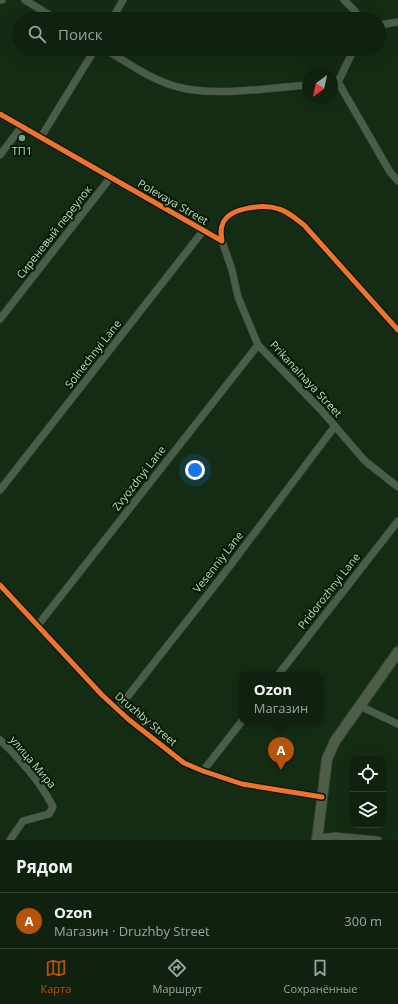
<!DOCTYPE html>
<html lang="ru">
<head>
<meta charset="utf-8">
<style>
  body { margin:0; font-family:"Open Sans",sans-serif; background:#1e2e1d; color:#f1f3f6 }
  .controls { position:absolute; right:12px; bottom:12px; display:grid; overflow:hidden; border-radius:8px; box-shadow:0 4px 16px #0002 }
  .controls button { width:36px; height:36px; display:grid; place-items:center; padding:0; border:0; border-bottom:1px solid #303e2f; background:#10210f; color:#f1f3f6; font:20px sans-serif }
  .compass { position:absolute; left:302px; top:68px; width:36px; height:36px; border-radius:50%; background:#10210f; box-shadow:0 4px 16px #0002; rotate:213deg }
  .you { position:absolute; left:195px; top:470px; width:14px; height:14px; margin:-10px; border:3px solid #fff; border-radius:50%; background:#1a73e8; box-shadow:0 0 0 6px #1a73e833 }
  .badge { display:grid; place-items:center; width:26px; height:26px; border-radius:50%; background:#b45309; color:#fff; font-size:13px; font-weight:700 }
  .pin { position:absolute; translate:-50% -33px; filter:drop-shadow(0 1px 2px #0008) }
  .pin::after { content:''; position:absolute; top:21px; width:14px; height:12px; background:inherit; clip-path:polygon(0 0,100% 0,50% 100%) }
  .popup { position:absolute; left:239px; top:672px; width:84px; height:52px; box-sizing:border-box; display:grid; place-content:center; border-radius:8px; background:#10210f; filter:drop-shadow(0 1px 3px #0005); font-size:13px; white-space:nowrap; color:#9ca39e }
  .popup b { font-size:15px; color:#f1f3f6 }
  .popup::after { content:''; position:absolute; left:50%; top:100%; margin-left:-8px; border:8px solid transparent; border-top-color:#10210f }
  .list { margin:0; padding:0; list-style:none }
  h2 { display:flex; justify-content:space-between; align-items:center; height:52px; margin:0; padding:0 16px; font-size:17px }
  h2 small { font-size:13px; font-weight:400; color:#9ca39e }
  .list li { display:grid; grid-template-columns:26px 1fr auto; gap:12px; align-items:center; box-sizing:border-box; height:56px; padding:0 16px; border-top:1px solid #303e2f }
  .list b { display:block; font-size:15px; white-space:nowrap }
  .list p { margin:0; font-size:13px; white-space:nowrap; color:#9ca39e }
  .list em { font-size:13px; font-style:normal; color:#9ca39e }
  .icon { flex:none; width:22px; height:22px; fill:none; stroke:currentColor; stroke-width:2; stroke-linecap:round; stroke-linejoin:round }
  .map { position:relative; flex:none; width:398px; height:840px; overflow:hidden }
  .search { position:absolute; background:#10210f; box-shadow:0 4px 16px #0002; left:12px; right:12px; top:12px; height:44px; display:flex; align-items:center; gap:10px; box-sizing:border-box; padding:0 14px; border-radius:22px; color:#9ca39e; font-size:15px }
  .sheet { height:108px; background:#10210f }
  nav { display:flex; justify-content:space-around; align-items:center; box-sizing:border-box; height:56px; border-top:1px solid #303e2f; background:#10210f; font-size:11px; color:#9ca39e }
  nav a { display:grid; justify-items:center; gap:2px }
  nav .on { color:#b45309 }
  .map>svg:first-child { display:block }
</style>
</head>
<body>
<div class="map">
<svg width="398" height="840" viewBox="0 0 398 840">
  <rect width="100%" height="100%" fill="#152c14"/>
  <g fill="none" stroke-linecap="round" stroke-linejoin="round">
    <g stroke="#314431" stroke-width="8">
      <g id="street">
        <path d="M0 0H2"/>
        <path d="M25 0 56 19"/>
        <path d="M344 0 355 11 358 19"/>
        <path d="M112 19 123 0"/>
        <path d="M379 25 398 22"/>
        <path d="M105 49C128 63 151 80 178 87 215 97 270 88 308 85"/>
        <path d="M332 82H338L390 172 398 181"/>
        <path d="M338 82 354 49"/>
        <path d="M0 114 222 241C221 235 220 229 223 223 230 207 264 204 279 209 289 212 296 219 304 225L398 330"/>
        <path d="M41 137 95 49"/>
        <path d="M0 155 22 126"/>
        <path d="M222 241 232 270 238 297 258 345 321 410 365 461 398 487"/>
        <path d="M0 319 111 177"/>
        <path d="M0 490 203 231"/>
        <path d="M0 585 102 695 128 719 184 763 203 771 242 784 322 797"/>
        <path d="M38 625 258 345"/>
        <path d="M278 675 398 521"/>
        <path d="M360 706 398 724"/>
        <path d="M117 710 223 575 335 426"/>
        <path d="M0 740C20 759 41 782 53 807L49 814 23 821 10 840"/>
        <path d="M203 771 242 721"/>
        <path d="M318 838 335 836 378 840"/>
      </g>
    </g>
    <g stroke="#314431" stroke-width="12">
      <path id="secondary" d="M317 840 327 759 335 741 398 652"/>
    </g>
    <use href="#street" stroke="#4b5d49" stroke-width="7"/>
    <use href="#secondary" stroke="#4d5d47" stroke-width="10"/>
    <g stroke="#051a04" stroke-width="8">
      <g id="cycleway">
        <path d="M0 114 222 241C221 235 220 229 223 223 230 207 264 204 279 209 289 212 296 219 304 225L398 330"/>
        <path d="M0 585 102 695 128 719 184 763 203 771 242 784 322 797"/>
      </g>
    </g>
    <use href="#cycleway" stroke="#ef722f" stroke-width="5"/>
  </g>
  <circle fill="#849e81" stroke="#051a04" stroke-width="1.5" cx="22" cy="138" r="4"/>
  <g text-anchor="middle" stroke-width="4" stroke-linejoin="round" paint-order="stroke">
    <g font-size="11" fill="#bfdbbb" stroke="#051a04">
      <text x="22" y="155">ТП1</text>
    </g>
    <g font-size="11" fill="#bfdbbb" stroke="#051a04">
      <text transform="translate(173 202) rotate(30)" y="4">Polevaya Street</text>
      <text transform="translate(54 232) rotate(-52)" y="4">Сиреневый переулок</text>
      <text transform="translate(93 354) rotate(-52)" y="4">Solnechnyi Lane</text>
      <text transform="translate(306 379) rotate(47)" y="4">Prikanalnaya Street</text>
      <text transform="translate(139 478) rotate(-52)" y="4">Zvyozdnyi Lane</text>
      <text transform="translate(218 562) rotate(-52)" y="4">Vesenniy Lane</text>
      <text transform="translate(329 591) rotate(-52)" y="4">Pridorozhnyi Lane</text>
      <text transform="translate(146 719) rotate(40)" y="4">Druzhby Street</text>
      <text transform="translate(33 762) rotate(50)" y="4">улица Мира</text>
    </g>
  </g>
</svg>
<div class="controls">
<button><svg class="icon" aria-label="locate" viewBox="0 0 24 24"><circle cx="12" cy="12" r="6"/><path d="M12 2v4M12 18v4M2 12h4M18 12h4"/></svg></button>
<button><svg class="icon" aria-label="layers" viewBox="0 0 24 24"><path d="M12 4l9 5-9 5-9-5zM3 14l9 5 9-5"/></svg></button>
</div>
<svg class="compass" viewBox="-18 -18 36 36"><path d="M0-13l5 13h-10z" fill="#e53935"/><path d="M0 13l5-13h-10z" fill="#9ca39e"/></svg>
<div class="you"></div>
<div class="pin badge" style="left:281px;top:770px">A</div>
<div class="popup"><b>Ozon</b>Магазин</div>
<div class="search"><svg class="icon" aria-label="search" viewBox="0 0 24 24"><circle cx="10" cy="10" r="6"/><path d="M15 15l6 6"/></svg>Поиск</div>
</div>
<section class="sheet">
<h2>Рядом<small></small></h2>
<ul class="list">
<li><span class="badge">A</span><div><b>Ozon</b><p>Магазин · Druzhby Street</p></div><em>300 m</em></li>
</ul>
</section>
<nav>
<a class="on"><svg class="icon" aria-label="map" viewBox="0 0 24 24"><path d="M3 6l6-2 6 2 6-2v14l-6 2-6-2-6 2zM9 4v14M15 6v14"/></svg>Карта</a>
<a><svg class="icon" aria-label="directions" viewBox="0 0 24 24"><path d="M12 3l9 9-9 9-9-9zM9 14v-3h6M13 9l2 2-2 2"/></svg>Маршрут</a>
<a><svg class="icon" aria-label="saved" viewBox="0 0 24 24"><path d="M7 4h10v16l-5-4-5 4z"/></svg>Сохранённые</a>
</nav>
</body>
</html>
